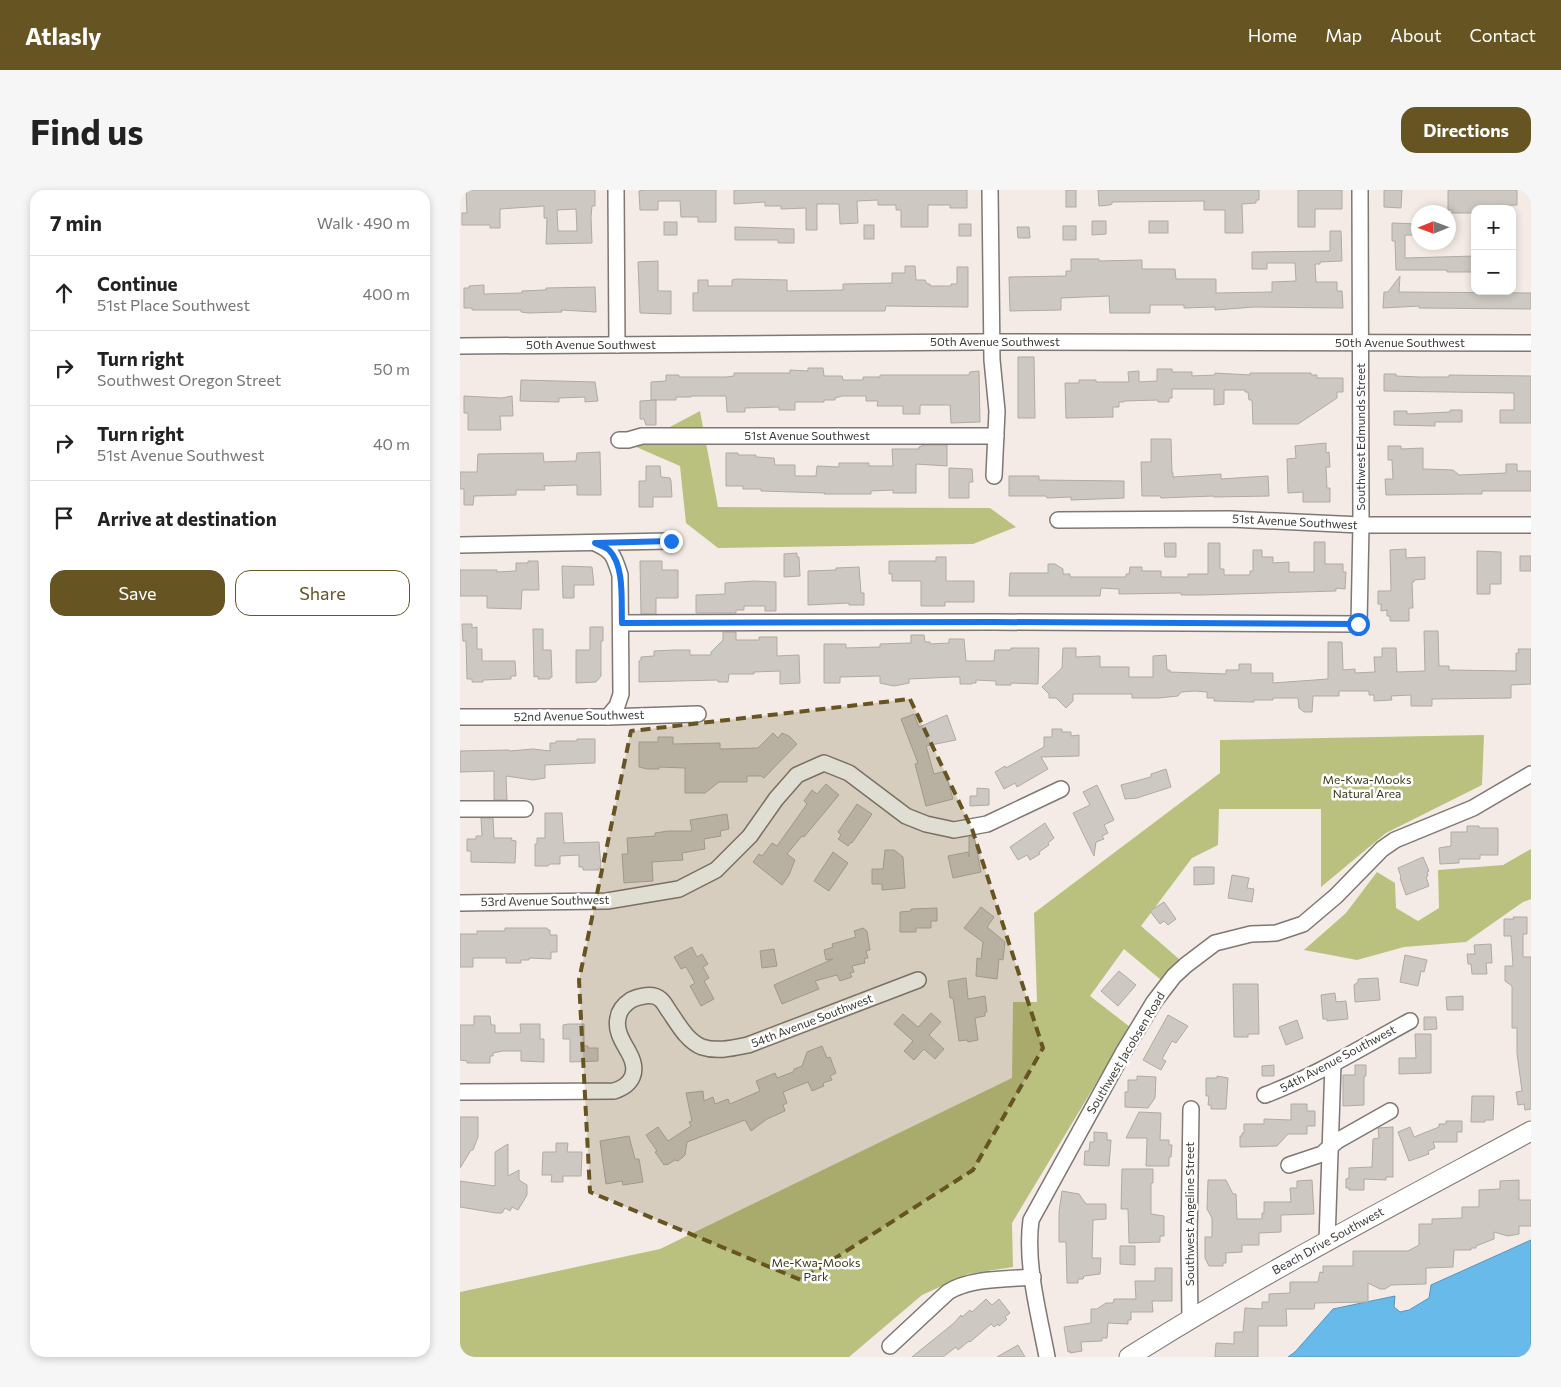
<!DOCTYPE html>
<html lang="en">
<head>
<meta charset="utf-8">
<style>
  body { margin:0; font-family:Commissioner,sans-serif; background:#f6f6f6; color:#222 }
  .controls { position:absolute; right:15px; top:15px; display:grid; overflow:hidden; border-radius:10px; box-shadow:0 2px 8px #0003 }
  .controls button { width:45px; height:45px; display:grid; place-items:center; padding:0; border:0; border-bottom:1px solid #e0e0e0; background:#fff; color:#222; font:25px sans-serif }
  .compass { position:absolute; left:951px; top:15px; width:45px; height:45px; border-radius:50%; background:#fff; box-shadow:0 2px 8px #0003; rotate:269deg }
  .stop { position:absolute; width:15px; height:15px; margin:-11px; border:4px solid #1a73e8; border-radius:50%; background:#fff }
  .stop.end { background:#1a73e8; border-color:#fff; box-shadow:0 1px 5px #0008 }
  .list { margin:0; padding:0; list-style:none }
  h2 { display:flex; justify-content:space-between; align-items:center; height:65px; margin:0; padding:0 20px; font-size:21px }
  h2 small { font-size:16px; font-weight:400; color:#767676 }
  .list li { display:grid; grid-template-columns:32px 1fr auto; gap:15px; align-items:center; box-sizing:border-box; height:75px; padding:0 20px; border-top:1px solid #e0e0e0 }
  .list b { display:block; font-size:19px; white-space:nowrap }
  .list p { margin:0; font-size:16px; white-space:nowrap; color:#767676 }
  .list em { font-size:16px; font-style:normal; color:#767676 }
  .actions { display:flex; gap:10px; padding:15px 20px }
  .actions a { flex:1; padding:11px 0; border:1px solid #665523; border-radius:15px; text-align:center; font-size:18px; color:#665523 }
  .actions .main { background:#665523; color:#fff }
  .icon { flex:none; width:28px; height:28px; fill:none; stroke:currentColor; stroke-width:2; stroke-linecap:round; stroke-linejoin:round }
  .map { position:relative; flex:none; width:1071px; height:1167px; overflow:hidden; border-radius:15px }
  header { display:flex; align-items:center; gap:30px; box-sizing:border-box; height:70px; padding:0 25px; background:#665523; color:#fff }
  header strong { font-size:24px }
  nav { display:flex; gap:28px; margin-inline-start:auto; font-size:18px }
  .intro { display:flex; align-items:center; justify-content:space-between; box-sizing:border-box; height:120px; padding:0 30px }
  h1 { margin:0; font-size:35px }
  .button { padding:12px 22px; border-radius:15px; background:#665523; color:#fff; font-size:18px; font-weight:700 }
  main { display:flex; gap:30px; padding:0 30px }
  aside { flex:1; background:#fff; border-radius:15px; box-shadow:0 2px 8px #0003 }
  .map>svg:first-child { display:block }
</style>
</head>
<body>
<header>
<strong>Atlasly</strong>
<nav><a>Home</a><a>Map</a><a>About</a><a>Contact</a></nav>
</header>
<div class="intro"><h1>Find us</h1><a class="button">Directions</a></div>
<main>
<aside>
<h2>7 min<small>Walk · 490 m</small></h2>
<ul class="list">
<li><svg class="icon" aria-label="ahead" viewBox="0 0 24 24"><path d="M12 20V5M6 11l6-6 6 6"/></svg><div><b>Continue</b><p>51st Place Southwest</p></div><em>400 m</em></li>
<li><svg class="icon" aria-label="right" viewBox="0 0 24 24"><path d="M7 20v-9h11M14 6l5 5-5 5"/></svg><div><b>Turn right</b><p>Southwest Oregon Street</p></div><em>50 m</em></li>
<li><svg class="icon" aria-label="right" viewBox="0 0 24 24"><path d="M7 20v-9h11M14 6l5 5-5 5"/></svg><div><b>Turn right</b><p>51st Avenue Southwest</p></div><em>40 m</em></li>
<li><svg class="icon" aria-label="arrive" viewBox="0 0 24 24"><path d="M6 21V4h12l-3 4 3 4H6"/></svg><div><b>Arrive at destination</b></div></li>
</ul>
<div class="actions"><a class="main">Save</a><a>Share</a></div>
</aside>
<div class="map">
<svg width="1071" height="1167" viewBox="0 0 1071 1167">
  <rect width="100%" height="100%" fill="#f4ebe6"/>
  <g fill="#bac17f">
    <path d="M240 221 258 317 530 318 556 337 513 354 258 358 226 333 220 276 174 256Z"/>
    <path d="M1024 545 1022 595 926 643 861 697V619H759L758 655 732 668 681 736 719 769 701 790 664 759 630 806 670 837 552 1033 553 1077 508 1084 462 1105 389 1167H0V1102L200 1059 552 888 553 812H577L574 723 760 583V550Z"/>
    <path d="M1071 659V709L1063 712 1006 752 944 757 897 770 844 760 886 723 917 682 935 693 936 718 958 731 979 718 978 680 1043 675Z"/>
  </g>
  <path fill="#68baeb" stroke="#5b93b5" d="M1071 1050V1167H828L835 1162 873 1119 935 1106 934 1117 940 1122 949 1120 969 1108 971 1095Z"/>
  <g fill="#cdc8c1" stroke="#afaaa3" fill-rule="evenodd">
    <path d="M6 0H135V16H132L131 27 132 53 86 54 87 28H84V16L40 19V38H30V35H2V23H7ZM116 19 117 41H98L97 20Z"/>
    <path d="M186 0H256V32H238V27H221L220 11H198V20H180L179 1Z"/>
    <path d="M274 0H507V18H490V15H468V37H441V20H436V15H418V10L397 11 398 33 380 34 379 14H357V40H346V18L321 19V16H305V12L274 14Z"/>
    <rect x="606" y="0" width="10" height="17"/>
    <path d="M638 0H799V10H796V13L782 14 783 43H765V20H744V11L652 12V14L650 15 639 16Z"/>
    <path d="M838 0H882V19H855V37H838Z"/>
    <path d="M924 0H942L941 18 924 17Z"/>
    <path d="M988 0H1057V15L1019 16V19H1015V23H992V20H988Z"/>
    <path d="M632 31H646V44L632 45Z"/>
    <rect x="689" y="31" width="19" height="12"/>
    <rect x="204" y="32" width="13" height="13"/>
    <path d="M932 33 958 34V45H945V68L1015 66V82H987V80H936L935 51H932Z"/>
    <rect x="499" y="34" width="12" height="12"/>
    <rect x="404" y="35" width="10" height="14"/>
    <rect x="603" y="36" width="13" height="14"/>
    <path d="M275 37 334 39V53H318V50H275Z"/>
    <path d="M557 37H569L570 48H558Z"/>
    <path d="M870 41H881L882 71 860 72V74H855L856 92H877V101H882L883 118 794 117 755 120V117L724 118V115H690V123H650L649 106 601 108V120L550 121 549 87 606 86V81H611V69H639V71L682 70V79H715L716 89H756V103L812 102V92L836 91 835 73H807V79H792V62L870 61Z"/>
    <path d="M198 71V101H211V124L180 123 178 72Z"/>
    <path d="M445 76H455L456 90H465L467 94H470V96H491V94H497V77H508V117L426 116 425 121H233V103H238V90H248V96H272V90L276 89 327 90V101L383 100V94L432 93V83H445Z"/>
    <path d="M940 86 939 102 1071 103V119L959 118V116L923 118 924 102H928Z"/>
    <path d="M24 95V104L62 103V101L86 100V98L135 97 136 122 101 120 102 122 68 123 61 122V120H12V118H4V98H9V96Z"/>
    <path d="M558 167H574L575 228H558Z"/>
    <path d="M348 178H363L364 186H382L383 190H403V187H420V185H509L510 182 519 181 520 232 491 233 490 215H461L460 216V224H443V216H417L418 211H406V206H382L375 208V210H364V212H335V220H319V217L285 218V222H267L266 206H231V207H216V210H191V192L206 191V185H219V187H266L274 186V183H330V180L348 181Z"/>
    <path d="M697 179H712V182H732V186L755 185V183L790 185V183H851V185H857V188H883V202H877V208L838 234H793L792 210H789L788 202H785V200H764V214L754 215V199H712V208H709V212H698V210L664 211V212H659V217H653V227L606 228 605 193H619V190H636V192H669L668 182 679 181V192L697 191Z"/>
    <path d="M924 184H936V186L960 187H989V185L1071 186V233H1040V220H1054V203L924 201Z"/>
    <path d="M61 190 135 192 138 211 125 212V207L99 208V212L60 211Z"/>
    <path d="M4 206 42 208 52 206 53 226H40L41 240H8V223H4Z"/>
    <path d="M196 210V235H186L184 229H180V211Z"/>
    <path d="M990 220H1002V232H975V236L934 235V221H947V224L990 222Z"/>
    <path d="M691 249H711L712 283H713V287L761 284V289L808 286 809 306 754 307V306L701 308 700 306H682L681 272H691Z"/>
    <path d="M866 253V263L869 262 870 277H866L867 298H870V312H843V302L828 303 827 269 836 268 835 256Z"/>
    <path d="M464 255H487V276L456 274V303H433V300L411 301V304H364L365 303 301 301V299H283V296H266V263H278V265H296V267L314 268 315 275H335V286H356L357 276 379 277V273H409V276H433L432 259H459V257Z"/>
    <path d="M928 256H941V259L963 258V279L993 280 999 285 1046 283V274H1057V281H1071V301H1022V304H1008L926 305 925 289H933L932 270H928Z"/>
    <path d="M140 262 141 305H117V295L84 296 85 300H56V305L14 306 13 315H4V299H0V282H17L18 264 83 263 84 272 116 271 117 263Z"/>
    <path d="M186 276H200L201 287 210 288 211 291 212 307H193V317H179V291H186Z"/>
    <path d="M489 278 512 279 513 292H509V308H489Z"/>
    <path d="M549 286H579V290L664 291V308L611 310V307L587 308 586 306H549Z"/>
    <path d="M854 352H865V374H883V382H886L885 399 876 398V401L742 405H721V403L659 404V399L641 398 640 406H549L550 383H588V374H595L603 379V384H610V387H666V384H669L670 377H682V381H701V387H728V384H748V353H760V379H764V385H790V381H793V360H802V367H813V373L829 372V382H854Z"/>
    <path d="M704 353H716V367H705Z"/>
    <path d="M946 359V368L965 367V389L954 390V392H952L953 418H949V431H930V426H927V420L921 421V414H918V401H931L930 360Z"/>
    <path d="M1017 361 1041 362V394H1030V404H1017Z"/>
    <path d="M337 363V367H339L340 386 324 387V364Z"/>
    <rect x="1060" y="366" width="11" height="15"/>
    <path d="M476 367H486V391H514V412H485V416H461V391H432V384H429V371H476Z"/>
    <path d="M68 371H78L79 400H62L61 419 27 418V406H0V380H37V382L56 381V373H68Z"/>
    <path d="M180 371H202V380H218V408H196V424H181Z"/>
    <path d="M102 376 132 377 134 395H114V408H103Z"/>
    <path d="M399 377 401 403H404V415H389V413L348 415V381L376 380V378Z"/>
    <path d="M294 391 316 392V421H305V416H284V420H276V423H236V405L265 404V393Z"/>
    <path d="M2 434H12V438L17 437V459H22V471H55L56 486H51V489L23 490V492H12V489H7L6 451H3Z"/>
    <path d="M130 437H143V451H141V486L136 492 116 493V460H130Z"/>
    <path d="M73 439H83V460H91L92 487H90V489H78V486L74 487Z"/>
    <path d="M964 441H978L979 476H989V480L1056 481V463H1059L1058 459H1071V494L1051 495V508L972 509V516H951V505L931 506 932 510 914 511V505H909V501H879V506H853L852 522H844L839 518 838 508H813V510H794V512L754 511V508H747V502L735 501 721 502 718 506 699 508H672V504H613V511L606 518 596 508H589V504L582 497 602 478 603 458H616V467L640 466V477H669V487H693V466L706 465 707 480H710V482L766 484V480H779V474H791V483H813V493L868 489V452H882L883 480 895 479V483L915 482 914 467H922V458H936L937 482 965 481Z"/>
    <path d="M263 442H276V450H299V447H317V466L339 465 340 493 320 494V481L294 482V484H269L268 492H258V490L179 492V471L181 470V467L194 466V461L214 460H230V465H251V462L263 450Z"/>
    <path d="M451 445H464L465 452H470V454L489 453V449H504L506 471H534L535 460H551V458H579L578 494 551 493V495H536V491L516 490V493H512V494H500V487H493L449 489V493L434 496 420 493V486L380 487V493H364V454H386V458L420 457V454L451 453Z"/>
    <path d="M454 524 459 537 487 525 496 550 466 556 474 584 485 581 493 609 466 616 455 574 458 573 441 529Z"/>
    <path d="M592 539H602V542H611V546L619 545V566L581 567 588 579 557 597 555 593 544 599 535 582 545 576 546 578 584 557V547H592Z"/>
    <path d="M313 543 318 548 322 543 329 546 337 554 304 588 301 586H287V592H259L245 603H225V578L199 577V579H187L179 577V552H198V547H213V554L260 553V559L298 558Z"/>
    <path d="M117 549H135V573L85 575V588L73 590 46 586 47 610H34V581L0 582V561L49 560V561L73 559 90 561V553H96V551H117Z"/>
    <path d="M706 579 711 597 677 608 665 609 661 595 691 587V584Z"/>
    <path d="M366 594 379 605 344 647 342 646 327 664 335 670 329 685 322 695 293 672 299 664 302 666 312 653 317 656 347 614 344 611 352 600 357 604Z"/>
    <path d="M637 595 654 630 644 635 648 643 642 646 644 649 636 652 634 666 613 623 630 615 623 602Z"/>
    <path d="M517 598 529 599V615L510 616V606H517Z"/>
    <path d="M397 614 412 624 392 653 391 652 388 656 378 649 381 645 378 642Z"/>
    <path d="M85 623H102L104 653 139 652 141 677 139 678V680H123V677H119V665L100 666V674H90L88 676H75V654H77V648H85Z"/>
    <path d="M267 624 269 639 260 641 261 646 244 649 245 659 222 663 223 670 192 672 193 691 164 693 162 664H168L167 648 195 646V643L208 641H232L230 630Z"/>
    <path d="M21 628H33L34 648H52L51 650 56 651 55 673 11 672V661H7V649H16V646H22Z"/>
    <path d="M585 633 594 648 588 653 589 655 579 662 580 664 570 670 567 665 558 670 550 657Z"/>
    <path d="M1007 636H1019V638H1038V665H1020V669H999V673L980 674 979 658 991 656V642H1007Z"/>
    <path d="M514 646 521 682 493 688 488 666 508 662 509 667V647Z"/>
    <path d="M425 660H434L443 667 445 698 422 700V694H412V679H423Z"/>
    <path d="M373 662 388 673 369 701 354 691Z"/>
    <path d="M963 667 969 681 967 682 968 686 966 687 969 696 946 705 940 688 941 687 938 678Z"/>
    <path d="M734 677H754V694L734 695Z"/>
    <path d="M772 685 789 688 787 698 794 699 792 712 768 708Z"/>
    <path d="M704 712 716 729 708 735 704 731 700 734 690 721Z"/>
    <path d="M521 717 534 727 527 737 545 752 543 770 539 769 537 789 516 786 517 768 521 769 523 752 504 738Z"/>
    <path d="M477 718V731H471V738H456V742H440V722L451 721V719Z"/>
    <path d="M1053 727H1067V744H1063V767H1071V919L1065 920 1064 914 1058 915 1056 902 1062 901 1057 863V838H1052V796L1045 791V776H1053L1051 746H1044V729H1054Z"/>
    <path d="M45 738H87L88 740H90V745H97V762H91V769L69 768V770H61V773H46V768H13V777H0V744H17V741H45Z"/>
    <path d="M403 738 407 741 410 760 406 761 408 768 404 769 405 773 392 776 394 782 390 783 392 787 380 791 377 785 355 791 359 799 322 814 314 795 373 769 366 770 364 760 373 757 372 754 396 747 394 741Z"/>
    <path d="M1031 754 1032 773H1026L1027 784H1012L1011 774H1008L1007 764H1015L1014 755Z"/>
    <path d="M232 757 237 767 242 764 248 774 243 777 249 788 244 791 254 809 241 816 230 796 235 793 226 777 221 779 214 767Z"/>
    <path d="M314 759 317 776 302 778 300 761Z"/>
    <path d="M945 765 967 770 964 782 961 781 958 796 940 792Z"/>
    <path d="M659 781 676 795 658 816 641 801Z"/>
    <path d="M506 788 508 809 525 806 527 822H525V826L515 828 518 850 508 852 507 850 499 851 493 808H490L488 791Z"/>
    <path d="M918 788 920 810 895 812 894 795 898 792V789Z"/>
    <path d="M773 794H798L799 844H788V847H774Z"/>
    <path d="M875 803 876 812 886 811 888 829 867 831V829H863L861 805Z"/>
    <path d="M1003 806V820H987L986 807Z"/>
    <path d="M471 823 481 832 469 845 484 859 475 869 464 859 454 870 444 861 453 851 434 834 443 824 458 837Z"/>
    <path d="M708 825 728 836 716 853 712 851 702 869 706 871 701 880 683 870Z"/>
    <path d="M14 826H30L31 835H35V843H61L60 834H80V849H84V872L61 871V861H43L33 863V866H30V873H7V871L0 870V835H14Z"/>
    <path d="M964 827H976L977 839 964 840Z"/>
    <path d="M837 830 843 848 826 855 819 837Z"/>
    <path d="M108 834H124V856H128V858H138V871L110 872V849H103V835Z"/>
    <path d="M955 844H971V883L939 884V868H956Z"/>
    <path d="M362 856 367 868 370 867 376 883 370 886 372 890 363 893 364 896 352 901 348 892 323 902 327 913 323 915 325 921 307 929 291 941 285 930 227 952 225 965 223 967 218 971 215 970 207 975 206 974 204 975 195 962 197 961 186 945 198 937 208 951 231 936 229 932 232 931 226 903 243 901 244 911 253 907 255 914 268 909 270 914 300 901 296 891 315 883 317 888 333 882 334 879 342 876 347 862Z"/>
    <path d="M814 875V886H802V876Z"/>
    <path d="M895 875H906V886H904V915L883 916V885H895Z"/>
    <path d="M677 886 696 887 695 908 688 918 665 917V902H668V890H677Z"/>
    <path d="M757 886 768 888 766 919H751V915H748L749 906H746V888H757Z"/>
    <path d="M1012 906H1034L1033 930H1025V932H1011Z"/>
    <path d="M831 914H847V921H855V936H847V944H828L817 956 780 957V946H782V943H784V934H804V929L831 930Z"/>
    <path d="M679 922 701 923 700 950H709V955H712L711 967H709V976H686L687 948H666Z"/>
    <path d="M0 927H18V947L13 960H11L0 978Z"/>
    <path d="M986 931H1002V942H997V952H973L975 958 968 961 969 964 949 971 938 942 950 937 954 947 979 937V934H986Z"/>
    <path d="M933 937V987H926V990L904 989V1000H889V998H886V989L889 988V978L912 977 913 949 919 948 918 938Z"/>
    <path d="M634 942 647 943V950H651L649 976 624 975 625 961H629L630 952H634Z"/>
    <path d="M169 946 175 969H179L183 992 163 995 162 991 146 994 140 951Z"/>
    <path d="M96 953H108L107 962H122L121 986H103V992H91L92 985H82L83 962H96Z"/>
    <path d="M48 954V986L59 980V990L67 995V1005L58 1020 52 1017 50 1021 45 1018 42 1023H36L0 1017V991L35 996V962Z"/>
    <path d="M662 979H693V993H691V1024L704 1026V1046H700V1052L669 1053 668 1019H661Z"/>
    <path d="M748 990H766L773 1004H776L777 1029H802V1023H804V1012H831L830 998H837V991L852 990 854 1024 821 1025V1042L799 1043V1055H782V1062L766 1063V1073H763V1076H749L745 1068V1047H752V1028L747 1019Z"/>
    <path d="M1059 990V1010H1071V1036H1059V1044L1048 1046 1034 1042V1049L1016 1056V1058H1011V1060H994L993 1077 966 1078V1094L931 1095 925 1099H920L908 1093V1112L855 1113 854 1119H826L827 1136H798V1167H755L756 1153 774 1154V1142H783L785 1118 802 1119V1112H809V1104L830 1103V1092H858L860 1082 863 1083V1076H893V1061H948L959 1055V1034H972V1029L1002 1028V1017H1019V1000L1040 999V991Z"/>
    <path d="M602 1001 619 1004 626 1014H646V1029L633 1030 632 1068H641L640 1084 624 1086 623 1089H618V1093H607L606 1052H599V1022Z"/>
    <path d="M660 1056H675V1075L660 1074Z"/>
    <path d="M695 1078H712V1111H692L693 1122H671V1130H668V1134L648 1133 647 1148H642V1151L621 1152 622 1161 610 1163V1161L608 1162 604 1137 631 1133V1119H637L646 1113H653L654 1109H676L675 1091H695Z"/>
    <path d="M526 1109 532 1115 539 1109 550 1123 545 1127 547 1129 539 1136 538 1134 534 1137 531 1134 510 1152 509 1151 498 1160 496 1157 483 1167H452L494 1133 501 1125 502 1127 510 1120 512 1122Z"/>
    <path d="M558 1155 565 1167H537Z"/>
  </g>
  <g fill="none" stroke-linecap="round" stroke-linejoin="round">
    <g stroke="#7f7773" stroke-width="18">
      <g id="minor">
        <path d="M156 0 157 155"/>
        <path d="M530 0 532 170 537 221 534 286"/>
        <path d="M0 156 518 152 1071 153"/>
        <path d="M159 250H168L182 246H536"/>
        <path d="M598 330 770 329 901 335H1071"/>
        <path d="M135 353C153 361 154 366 160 385L161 504 157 516 148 527"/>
        <path d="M0 355 211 351"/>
        <path d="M162 433 534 432 899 434 901 335 900 0"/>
        <path d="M0 527H148L238 524"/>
        <path d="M0 619H65"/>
        <path d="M0 713 147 711 219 699 256 680 290 646 316 609 337 585 364 573 389 583 446 626 466 634 494 640 527 634 601 599"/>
        <path d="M0 902 154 901C173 895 179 881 169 863 163 852 155 841 158 828 159 820 165 814 171 810 179 806 193 803 200 809 204 812 206 817 209 821 218 834 227 851 242 857 257 862 273 858 288 855L458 790"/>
        <path d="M805 905C856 886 902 857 950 831"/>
        <path d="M829 975 862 964 877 951 930 921"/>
        <path d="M867 1051 873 874"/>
        <path d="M730 1128 729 1051 731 919"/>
        <path d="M430 1156 488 1102C510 1088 546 1089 573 1087"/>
        <path d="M587 1167C579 1124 565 1074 571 1030L663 863 694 812 714 786 726 775 755 753 791 744 816 743 843 734 876 706 922 659 935 650 1013 618 1071 584"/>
      </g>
    </g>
    <g stroke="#7f7773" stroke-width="21">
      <path id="major" d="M669 1167C799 1085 936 1014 1071 941"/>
    </g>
    <use href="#minor" stroke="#fff" stroke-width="15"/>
    <use href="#major" stroke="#fff" stroke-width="19"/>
  </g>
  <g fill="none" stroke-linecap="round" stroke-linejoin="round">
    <path stroke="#1a73e8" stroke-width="6" d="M211 351 135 353C139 355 146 357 149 360 165 376 161 412 162 433L534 432 898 434"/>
  </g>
  <path fill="#665523" fill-opacity="0.2" stroke="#665523" stroke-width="4" stroke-dasharray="10 6" stroke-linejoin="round" d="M450 509 512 639 583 858 513 980 341 1090 130 1002 119 790 171 541Z"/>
  <g text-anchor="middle" stroke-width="5" stroke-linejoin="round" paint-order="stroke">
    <g font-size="12" fill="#3c3937" stroke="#fff">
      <text x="535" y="156">50th Avenue Southwest</text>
      <text x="940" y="157">50th Avenue Southwest</text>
      <text x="131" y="159">50th Avenue Southwest</text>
      <text x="347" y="250">51st Avenue Southwest</text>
      <text transform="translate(901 247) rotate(-90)" y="4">Southwest Edmunds Street</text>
      <text transform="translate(835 332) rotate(3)" y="4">51st Avenue Southwest</text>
      <text transform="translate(119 526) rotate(-1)" y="4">52nd Avenue Southwest</text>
      <text transform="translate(85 711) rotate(-1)" y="4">53rd Avenue Southwest</text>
      <text transform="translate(352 831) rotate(-21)" y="4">54th Avenue Southwest</text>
      <text transform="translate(666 863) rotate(-59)" y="4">Southwest Jacobsen Road</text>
      <text transform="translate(878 869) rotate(-28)" y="4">54th Avenue Southwest</text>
      <text transform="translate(730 1024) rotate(-90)" y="4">Southwest Angeline Street</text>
      <text transform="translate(868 1051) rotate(-29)" y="4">Beach Drive Southwest</text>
    </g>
    <g font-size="12" fill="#373a16" stroke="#fff">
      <text x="907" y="594">Me-Kwa-Mooks<tspan x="907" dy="14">Natural Area</tspan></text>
      <text x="356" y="1077">Me-Kwa-Mooks<tspan x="356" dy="14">Park</tspan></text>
    </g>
  </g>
</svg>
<div class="controls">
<button>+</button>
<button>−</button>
</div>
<svg class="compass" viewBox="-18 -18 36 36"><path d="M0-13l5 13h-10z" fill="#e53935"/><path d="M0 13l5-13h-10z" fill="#767676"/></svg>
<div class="stop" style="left:898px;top:434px"></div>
<div class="stop end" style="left:211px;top:351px"></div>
</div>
</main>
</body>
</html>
